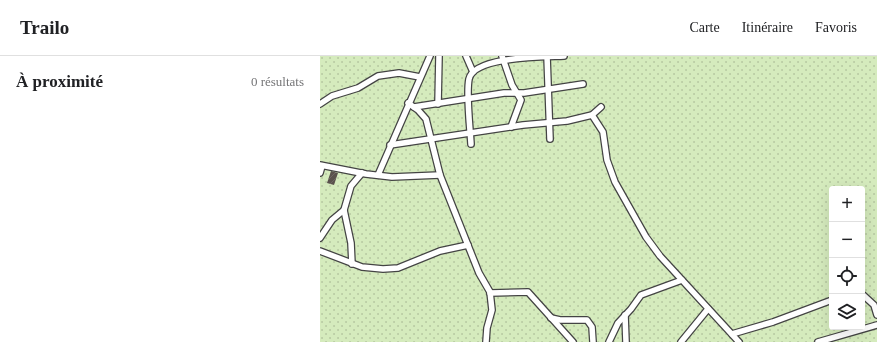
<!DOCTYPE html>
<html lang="fr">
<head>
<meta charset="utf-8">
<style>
  body { margin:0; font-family:"Times New Roman",serif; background:#f2f2f2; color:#202124 }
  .controls { position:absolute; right:12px; bottom:12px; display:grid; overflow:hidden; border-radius:4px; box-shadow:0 4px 16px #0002 }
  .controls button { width:36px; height:36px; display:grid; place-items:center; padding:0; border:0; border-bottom:1px solid #e0e0e0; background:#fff; color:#202124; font:20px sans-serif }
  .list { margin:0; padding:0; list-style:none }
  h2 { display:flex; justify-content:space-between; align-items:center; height:52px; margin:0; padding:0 16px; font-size:17px }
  h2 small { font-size:13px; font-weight:400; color:#757577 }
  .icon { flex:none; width:22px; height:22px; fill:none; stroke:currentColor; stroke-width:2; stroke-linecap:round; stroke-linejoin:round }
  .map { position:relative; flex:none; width:557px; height:286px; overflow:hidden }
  header { display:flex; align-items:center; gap:24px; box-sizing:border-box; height:56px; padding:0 20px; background:#fff; border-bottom:1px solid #e0e0e0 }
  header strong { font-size:19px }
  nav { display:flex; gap:22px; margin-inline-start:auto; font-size:14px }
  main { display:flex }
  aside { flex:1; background:#fff }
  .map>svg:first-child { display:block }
</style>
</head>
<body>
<header>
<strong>Trailo</strong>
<nav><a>Carte</a><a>Itinéraire</a><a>Favoris</a></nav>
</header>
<main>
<aside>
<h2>À proximité<small>0 résultats</small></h2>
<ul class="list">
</ul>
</aside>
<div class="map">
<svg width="557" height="286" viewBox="0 0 557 286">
  <defs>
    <pattern id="grass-dots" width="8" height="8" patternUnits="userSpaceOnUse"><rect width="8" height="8" fill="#d5ebbd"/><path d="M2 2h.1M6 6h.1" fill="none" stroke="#b6c8a1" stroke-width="1.8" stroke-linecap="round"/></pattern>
    <pattern id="building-hatch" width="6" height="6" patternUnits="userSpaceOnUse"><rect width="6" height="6" fill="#5a524d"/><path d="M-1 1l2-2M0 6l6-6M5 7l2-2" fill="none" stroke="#6d6662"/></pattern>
  </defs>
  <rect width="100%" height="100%" fill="#fffdf5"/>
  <path fill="url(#grass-dots)" fill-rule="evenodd" d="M0 0H557V286H0ZM512 133H542V271H512Z"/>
  <path fill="url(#building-hatch)" d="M11 115 18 117 14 129 7 127Z"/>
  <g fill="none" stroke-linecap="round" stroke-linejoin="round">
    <g stroke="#444" stroke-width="8">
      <g id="minor">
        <path d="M146 0 153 16"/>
        <path d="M182 0 192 29 201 44 191 71"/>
        <path d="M227 0 230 83"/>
        <path d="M88 47 98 54 106 63 120 119 159 217 170 236 172 254 167 272 166 286"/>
        <path d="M0 48 12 40 38 32 58 20 79 17 100 21"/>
        <path d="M118 48 119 0"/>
        <path d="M94 51 184 37H204L263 28"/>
        <path d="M272 59 283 76 287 104 295 126 326 181 340 200 419 286"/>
        <path d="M151 88C150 71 146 38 149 23 154 0 225 1 244 0"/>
        <path d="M70 89 203 69 247 65 272 59 281 51"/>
        <path d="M0 109 46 118 72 121 120 119"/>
        <path d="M0 117 2 110"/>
        <path d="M58 119 110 0"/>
        <path d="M0 182 12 164 24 154"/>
        <path d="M0 195 42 211 63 213 78 212 120 195 148 189"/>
        <path d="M32 208 31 187 24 154 31 130 42 117"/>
        <path d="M170 237 208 236 253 286"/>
        <path d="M542 238 554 249 557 259"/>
        <path d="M305 259 306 286"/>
        <path d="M231 262 240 264H267L272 271 273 286"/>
        <path d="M412 278 453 266 512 244"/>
        <path d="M289 286 298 267 311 253 321 239 362 224"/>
        <path d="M361 286 388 253"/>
        <path d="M498 286 557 269"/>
      </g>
    </g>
    <use href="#minor" stroke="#fff" stroke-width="5.5"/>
  </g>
</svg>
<div class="controls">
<button>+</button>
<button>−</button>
<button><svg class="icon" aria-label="locate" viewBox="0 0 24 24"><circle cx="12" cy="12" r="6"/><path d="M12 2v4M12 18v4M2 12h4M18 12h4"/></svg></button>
<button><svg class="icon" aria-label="layers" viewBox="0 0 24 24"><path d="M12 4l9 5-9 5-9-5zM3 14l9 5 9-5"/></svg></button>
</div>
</div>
</main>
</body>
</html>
